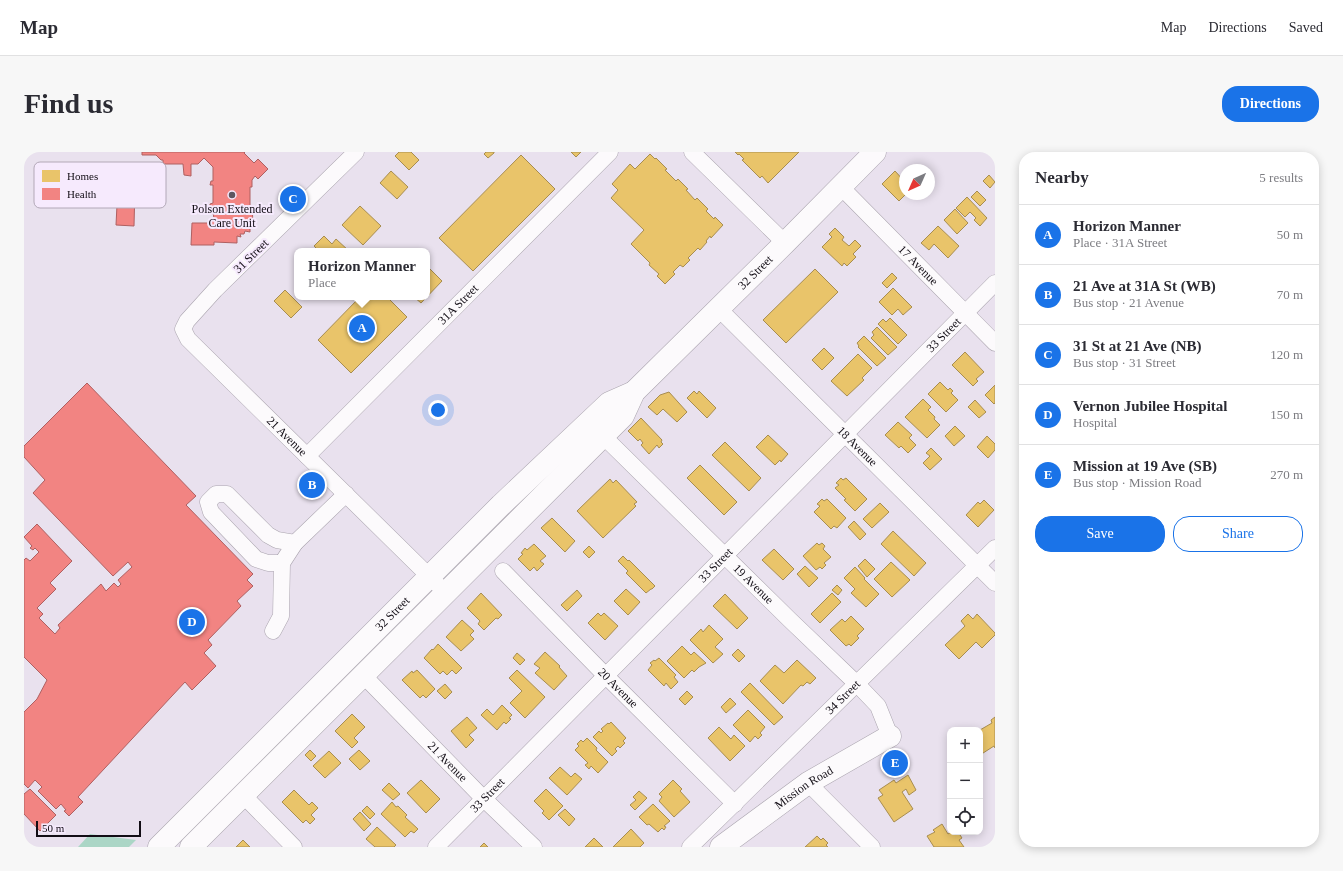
<!DOCTYPE html>
<html lang="en">
<head>
<meta charset="utf-8">
<style>
  body { margin:0; font-family:"Times New Roman",serif; background:#f7f7f7; color:#2b2b33 }
  .controls { position:absolute; right:12px; bottom:12px; display:grid; overflow:hidden; border-radius:8px; box-shadow:0 2px 10px #0003 }
  .controls button { width:36px; height:36px; display:grid; place-items:center; padding:0; border:0; border-bottom:1px solid #e1e1e2; background:#fff; color:#2b2b33; font:20px sans-serif }
  .compass { position:absolute; left:875px; top:12px; width:36px; height:36px; border-radius:50%; background:#fff; box-shadow:0 2px 10px #0003; rotate:225deg }
  .scale { position:absolute; left:12px; bottom:10px; width:105px; box-sizing:border-box; padding-left:4px; border:2px solid #120d15; border-top:0; font-size:11px; line-height:14px; white-space:nowrap; color:#120d15; -webkit-text-stroke:3px #f6eafd; paint-order:stroke }
  .you { position:absolute; left:414px; top:258px; width:14px; height:14px; margin:-10px; border:3px solid #fff; border-radius:50%; background:#1a73e8; box-shadow:0 0 0 6px #1a73e833 }
  .badge { display:grid; place-items:center; width:26px; height:26px; border-radius:50%; background:#1a73e8; color:#fff; font-size:13px; font-weight:700 }
  .pin { position:absolute; translate:-50% -50%; border:2px solid #fff; box-shadow:0 1px 4px #0006 }
  .popup { position:absolute; left:270px; top:96px; width:136px; height:52px; box-sizing:border-box; display:grid; place-content:center; border-radius:8px; background:#fff; filter:drop-shadow(0 1px 3px #0005); font-size:13px; white-space:nowrap; color:#7c7c81 }
  .popup b { font-size:15px; color:#2b2b33 }
  .popup::after { content:''; position:absolute; left:50%; top:100%; margin-left:-8px; border:8px solid transparent; border-top-color:#fff }
  .list { margin:0; padding:0; list-style:none }
  h2 { display:flex; justify-content:space-between; align-items:center; height:52px; margin:0; padding:0 16px; font-size:17px }
  h2 small { font-size:13px; font-weight:400; color:#7c7c81 }
  .list li { display:grid; grid-template-columns:26px 1fr auto; gap:12px; align-items:center; box-sizing:border-box; height:60px; padding:0 16px; border-top:1px solid #e1e1e2 }
  .list b { display:block; font-size:15px; white-space:nowrap }
  .list p { margin:0; font-size:13px; white-space:nowrap; color:#7c7c81 }
  .list em { font-size:13px; font-style:normal; color:#7c7c81 }
  .actions { display:flex; gap:8px; padding:12px 16px }
  .actions a { flex:1; padding:9px 0; border:1px solid #1a73e8; border-radius:16px; text-align:center; font-size:14px; color:#1a73e8 }
  .actions .main { background:#1a73e8; color:#fff }
  .icon { flex:none; width:22px; height:22px; fill:none; stroke:currentColor; stroke-width:2; stroke-linecap:round; stroke-linejoin:round }
  .map { position:relative; flex:none; width:971px; height:695px; overflow:hidden; border-radius:16px }
  header { display:flex; align-items:center; gap:24px; box-sizing:border-box; height:56px; padding:0 20px; background:#fff; border-bottom:1px solid #e1e1e2 }
  header strong { font-size:19px }
  nav { display:flex; gap:22px; margin-inline-start:auto; font-size:14px }
  .intro { display:flex; align-items:center; justify-content:space-between; box-sizing:border-box; height:96px; padding:0 24px }
  h1 { margin:0; font-size:28px }
  .button { padding:10px 18px; border-radius:16px; background:#1a73e8; color:#fff; font-size:14px; font-weight:700 }
  main { display:flex; gap:24px; padding:0 24px }
  aside { flex:1; background:#fff; border-radius:16px; box-shadow:0 2px 10px #0003 }
  .map>svg:first-child { display:block }
</style>
</head>
<body>
<header>
<strong>Map</strong>
<nav><a>Map</a><a>Directions</a><a>Saved</a></nav>
</header>
<div class="intro"><h1>Find us</h1><a class="button">Directions</a></div>
<main>
<div class="map">
<svg width="971" height="695" viewBox="0 0 971 695">
  <rect width="100%" height="100%" fill="#e9e1ee"/>
  <path fill="#abd6c6" d="M66 682 112 688 105 695H54Z"/>
  <g fill="#e9c46a" stroke="#a88d50">
    <path d="M375 0H387L395 8 385 18 371 4Z"/>
    <path d="M462 0H470V1L464 6 460 2Z"/>
    <path d="M547 0H557L552 5Z"/>
    <path d="M711 0H775L744 31 738 24 736 26 718 8 720 7 715 2 714 3Z"/>
    <path d="M626 2 631 7 632 6 643 17 641 18 652 29 654 27 664 37 662 38 671 48 673 46 684 57 682 59 690 67 691 65 699 73 687 86 686 84 682 89 683 90 676 98 674 96 664 106 666 108 659 115 656 113 649 120 651 122 641 132 633 124 635 122 625 113 626 111 607 92 620 78 587 46 594 38 588 32 606 12 611 17Z"/>
    <path d="M497 3 531 37 449 119 415 86Z"/>
    <path d="M367 19 384 35 373 47 356 31Z"/>
    <path d="M871 19 881 30 882 42 875 49 858 32Z"/>
    <path d="M965 23 971 30 966 36 959 29Z"/>
    <path d="M953 39 962 48 956 54 947 45Z"/>
    <path d="M943 45 963 66 956 74 950 68 952 66 946 60 941 65 932 56Z"/>
    <path d="M336 54 357 74 339 93 318 73Z"/>
    <path d="M931 57 944 71 933 82 920 68Z"/>
    <path d="M914 74 935 94 924 106 910 92 905 98 897 91Z"/>
    <path d="M811 76 820 85 818 88 825 94 831 88 837 94 829 102 832 105 823 114 820 111 818 114 798 95 808 85 805 82Z"/>
    <path d="M300 84 308 92 312 87 325 99H295L290 94Z"/>
    <path d="M403 114 418 129 397 151 390 145H403Z"/>
    <path d="M791 117 814 140 762 191 739 168Z"/>
    <path d="M868 121 873 126 863 136 858 131Z"/>
    <path d="M869 136 888 155 879 163 874 157 868 163 855 150Z"/>
    <path d="M261 138 278 155 267 166 250 149Z"/>
    <path d="M336 145H363L383 165 327 221 294 188Z"/>
    <path d="M866 166 883 183 874 192 854 172 859 167 862 170Z"/>
    <path d="M853 175 873 195 864 203 847 186 850 183 848 180Z"/>
    <path d="M840 184 862 206 853 214 834 195 835 194 833 191Z"/>
    <path d="M800 196 810 206 798 218 788 208Z"/>
    <path d="M941 200 960 220 952 227 954 229 949 234 928 213Z"/>
    <path d="M834 202 848 216 838 226 840 228 823 244 807 229Z"/>
    <path d="M916 230 924 238 926 236 929 239 927 241 934 248 922 260 904 242Z"/>
    <path d="M971 233V251L970 252 961 243Z"/>
    <path d="M670 239 673 242 675 239 692 256 683 266 663 246Z"/>
    <path d="M645 240 663 260 653 270 639 257 633 263 624 255 636 243Z"/>
    <path d="M899 247 907 255 904 258 911 265 910 267 916 273 903 286 881 265Z"/>
    <path d="M951 248 962 260 955 266 944 255Z"/>
    <path d="M617 266 638 288 637 290 639 292 635 296 633 293 625 302 617 293 619 291 616 287 614 289 604 279Z"/>
    <path d="M874 270 888 283 885 286 892 293 884 301 877 294 875 296 861 283Z"/>
    <path d="M931 274 941 284 930 294 921 284Z"/>
    <path d="M744 283 764 302 757 310 756 308 751 313 732 295Z"/>
    <path d="M963 284 971 292V298L964 306 953 295Z"/>
    <path d="M701 290 737 326 725 339 688 303Z"/>
    <path d="M907 296 918 307 906 318 899 311 906 304 902 301Z"/>
    <path d="M676 313 713 350 700 363 663 326Z"/>
    <path d="M817 326 819 328 822 326 843 347 831 359 820 348 822 347 811 336 815 333 812 331Z"/>
    <path d="M586 327 589 331 592 328 613 350 610 352 612 354 579 386 553 359Z"/>
    <path d="M798 347 800 349 803 347 822 366 813 376 810 374 807 377 790 360 796 354 793 352Z"/>
    <path d="M960 348 970 358 954 375 942 363 954 350 956 352Z"/>
    <path d="M856 351 865 360 848 376 839 367Z"/>
    <path d="M528 366 551 389 541 400 517 376Z"/>
    <path d="M830 369 842 382 836 388 824 375Z"/>
    <path d="M869 379 902 411 890 424 857 392Z"/>
    <path d="M793 391 795 393 798 391 801 394 799 397 807 405 800 411 802 413 798 417 796 415 792 418 779 404Z"/>
    <path d="M510 392 522 404 516 409 520 412 513 419 510 415 506 419 494 407 499 402 497 401 501 396 503 398Z"/>
    <path d="M565 394 571 400 565 406 559 400Z"/>
    <path d="M750 397 770 417 759 428 738 408Z"/>
    <path d="M599 404 604 409 605 408 631 434 628 437H627L622 441 602 421 604 419 594 409Z"/>
    <path d="M841 407 851 417 843 425 834 414Z"/>
    <path d="M867 410 886 428 868 445 850 427Z"/>
    <path d="M781 414 794 426 785 435 773 422Z"/>
    <path d="M831 415 841 426 840 427 855 442 842 455 827 441 831 437 820 426Z"/>
    <path d="M813 433 818 438 814 443 808 438Z"/>
    <path d="M602 437 616 450 604 463 590 449Z"/>
    <path d="M553 438 558 444 543 459 537 453Z"/>
    <path d="M457 441 478 463 474 467 472 466 460 478 454 472 456 469 443 456Z"/>
    <path d="M808 441 817 450 796 471 787 462Z"/>
    <path d="M701 442 724 466 713 477 689 454Z"/>
    <path d="M574 461 577 464 580 461 594 474 581 488 564 471Z"/>
    <path d="M944 462 949 467 953 462 971 481V483L958 496 952 490 935 507 921 493 941 474 937 469Z"/>
    <path d="M827 464 840 477 833 484 835 486 827 494 825 492 822 494 806 478 818 467 821 470Z"/>
    <path d="M438 468 450 479 446 483 450 487 437 499 422 485Z"/>
    <path d="M685 473 699 487 691 495 699 502 689 511 666 488 677 477 679 480Z"/>
    <path d="M414 492 438 516 432 522 428 518 423 523 419 519 416 522 400 506 408 497 409 498Z"/>
    <path d="M658 494 667 503 670 500 682 511 675 515 670 520 668 518 660 526 643 509Z"/>
    <path d="M714 497 721 504 715 510 708 503Z"/>
    <path d="M521 500 536 514 535 515 543 524 530 538 511 521 516 516 510 512Z"/>
    <path d="M493 501 501 508 496 513 489 506Z"/>
    <path d="M635 506 652 523 650 525 654 530 647 537 642 531 640 534 624 518 628 513 626 511 630 508 631 509Z"/>
    <path d="M773 508 792 526 786 532 783 530 779 534 777 533 759 552 736 529 751 513 760 521Z"/>
    <path d="M393 518 411 537 402 546 399 543 396 546 378 528 388 519 389 521Z"/>
    <path d="M493 518 521 545 501 566 486 551 498 539 485 526Z"/>
    <path d="M726 531 759 565 750 573 717 540Z"/>
    <path d="M421 532 428 540 421 547 413 539Z"/>
    <path d="M663 539 669 545 661 553 655 547Z"/>
    <path d="M706 546 712 552 702 561 697 555Z"/>
    <path d="M478 553 488 563 485 566 487 567 482 572 480 570 473 578 457 563 463 557 469 563Z"/>
    <path d="M724 558 741 575 736 581 738 583 734 587 731 584 726 590 709 573Z"/>
    <path d="M328 562 341 575 330 586 334 590 328 596 311 579Z"/>
    <path d="M443 565 453 576 445 583 450 588 442 596 427 579Z"/>
    <path d="M971 565V596L970 594 956 603V578L968 571 967 568Z"/>
    <path d="M587 570 602 586 599 589 601 591 596 596 594 594 591 597 593 599 588 604 569 585 575 579 577 581 579 579 577 577 584 571 585 572Z"/>
    <path d="M695 575 707 587 710 583 721 594 706 609 684 586Z"/>
    <path d="M563 586 573 596 572 598 584 610 574 621 567 614 565 617 561 613 564 611 551 598 555 594 553 592 557 588 559 590Z"/>
    <path d="M286 598 292 604 287 609 281 603Z"/>
    <path d="M335 598 346 609 336 618 325 607Z"/>
    <path d="M305 599 317 611 301 626 289 614Z"/>
    <path d="M536 615 547 625 551 621 558 627 543 643 525 626Z"/>
    <path d="M884 623 892 638 885 643 882 637 878 640 889 657 870 670 854 646 859 643 855 638 870 628 872 631Z"/>
    <path d="M397 628 416 647 402 661 383 641Z"/>
    <path d="M649 628 658 637 656 639 666 650 650 665 635 649 638 645 635 642Z"/>
    <path d="M365 631 376 642 369 648 358 638Z"/>
    <path d="M522 637 539 654 525 668 518 661 520 659 510 649Z"/>
    <path d="M270 638 285 653 288 650 294 656 287 663 291 667 286 672 282 668 279 671 258 650Z"/>
    <path d="M615 639 623 646 611 658 606 653 612 648 609 645Z"/>
    <path d="M368 650 372 655 374 654 383 663 381 665 394 677 390 681 387 679 381 685 357 662Z"/>
    <path d="M629 652 646 669 640 674 642 675 640 678 638 676 634 680 625 672 623 673 615 665Z"/>
    <path d="M343 654 351 662 346 667 338 659Z"/>
    <path d="M541 657 551 667 545 674 534 663Z"/>
    <path d="M336 660 347 672 340 679 329 667Z"/>
    <path d="M918 672 924 682 927 680H934L938 686 935 688 940 695H910L903 684 911 680 909 678Z"/>
    <path d="M353 675 372 693 370 695H351L342 687Z"/>
    <path d="M607 677 620 691 616 695H589Z"/>
    <path d="M793 684 797 688 799 686 804 691 802 693 804 695H781Z"/>
    <path d="M570 686 579 695H561Z"/>
    <path d="M219 688 226 695H212Z"/>
    <path d="M460 691 464 695H456Z"/>
  </g>
  <g fill="#f28482" stroke="#af6061">
    <path d="M118 0H221L220 1 230 11 234 7 244 17 234 27 231 24 228 28V35H226V56H228L229 70H226V80L221 79 220 82H216L217 85 213 84V91L190 90V93H167L168 71H187L186 68 190 67 189 60H186V52L189 51V33H186L187 29H189V15L180 6 174 12H167V24L160 23 159 12H139V8H137L132 3H118Z"/>
    <path d="M94 33 111 34 110 74 92 73Z"/>
    <path d="M63 231 172 344 162 353 229 422 223 428 229 434 213 449 217 454 184 488 188 493 180 501 192 514 168 538 161 530 54 645 59 650 45 664 40 659 42 658 37 652 32 657 14 639 18 635 11 628 4 636 0 632V560L13 547 23 528 0 505V408L2 406 6 409 15 400 11 396 9 398 6 396 8 394 0 385 13 372 48 409 26 431 32 437 13 456 19 462 15 466 31 482 36 476 34 473 77 432 82 439 90 431 94 435 97 432 94 428 108 415 104 410 89 424 9 341 21 328 0 305V294Z"/>
    <path d="M6 637 32 663 16 679 0 662V642Z"/>
  </g>
  <g fill="none" stroke-linecap="round" stroke-linejoin="round">
    <g stroke="#aaa4ae" stroke-width="17">
      <g id="street">
        <path id="s1" d="M332 0 191 138 163 169 159 177 164 187 413 432"/>
        <path d="M668 0 761 91"/>
        <path id="s2" d="M817 35 971 191"/>
        <path id="s3" d="M695 157 971 431"/>
        <path id="s4" d="M572 277 766 468 833 532 854 554 866 584"/>
        <path id="s5" d="M283 304 586 0"/>
        <path d="M258 411H244L232 407 187 360 184 350 192 342H203L244 383 253 388 271 391"/>
        <path id="s6" d="M479 419 582 524 711 652"/>
        <path d="M249 479 257 464 258 411 271 391 322 342"/>
        <path id="s7" d="M339 523 460 647 510 695"/>
        <path d="M784 631 848 695"/>
        <path d="M219 643 270 695"/>
        <path id="s8" d="M412 695 971 131"/>
        <path id="s9" d="M666 695 971 396"/>
      </g>
    </g>
    <g stroke="#aaa4ae" stroke-width="23">
      <g id="secondary">
        <path id="s10" d="M697 695 784 631 866 584"/>
      </g>
    </g>
    <g stroke="#aaa4ae" stroke-width="23">
      <g id="highway">
        <path id="s11" d="M135 695 477 353 585 251 610 240"/>
        <path id="s12" d="M167 695 599 264 610 240 761 91 851 0"/>
      </g>
    </g>
    <use href="#street" stroke="#fcfafc" stroke-width="16"/>
    <use href="#secondary" stroke="#fcfafc" stroke-width="22"/>
    <use href="#highway" stroke="#fcfafc" stroke-width="22"/>
  </g>
  <circle fill="#5d5761" stroke="#f6eafd" stroke-width="1.5" cx="208" cy="43" r="4"/>
  <g text-anchor="middle" stroke-width="4" stroke-linejoin="round" paint-order="stroke">
    <g font-size="12" fill="#120d15" stroke="#f6eafd">
      <text x="208" y="61">Polson Extended<tspan x="208" dy="14">Care Unit</tspan></text>
    </g>
    <g font-size="12" fill="#120d15" stroke="#f6eafd">
      <text transform="translate(227 104) rotate(-44)" y="4">31 Street</text>
      <text dy="4" stroke="none"><textPath href="#s2" startOffset="110">17 Avenue</textPath></text>
      <text dy="4" stroke="none"><textPath href="#s12" startOffset="807">32 Street</textPath></text>
      <text dy="4" stroke="none"><textPath href="#s5" startOffset="214">31A Street</textPath></text>
      <text dy="4" stroke="none"><textPath href="#s8" startOffset="721">33 Street</textPath></text>
      <text dy="4" stroke="none"><textPath href="#s1" startOffset="398">21 Avenue</textPath></text>
      <text dy="4" stroke="none"><textPath href="#s3" startOffset="195">18 Avenue</textPath></text>
      <text dy="4" stroke="none"><textPath href="#s8" startOffset="397">33 Street</textPath></text>
      <text dy="4" stroke="none"><textPath href="#s4" startOffset="221">19 Avenue</textPath></text>
      <text dy="4" stroke="none"><textPath href="#s11" startOffset="330">32 Street</textPath></text>
      <text dy="4" stroke="none"><textPath href="#s6" startOffset="164">20 Avenue</textPath></text>
      <text dy="4" stroke="none"><textPath href="#s9" startOffset="214">34 Street</textPath></text>
      <text dy="4" stroke="none"><textPath href="#s7" startOffset="121">21 Avenue</textPath></text>
      <text dy="4" stroke="none"><textPath href="#s10" startOffset="102">Mission Road</textPath></text>
      <text dy="4" stroke="none"><textPath href="#s8" startOffset="73">33 Street</textPath></text>
    </g>
  </g>
  <rect x="10" y="10" width="132" height="46" rx="6" fill="#f6eafd" stroke="#b2a8b7" stroke-width="1"/>
  <rect x="18" y="18" width="18" height="12" fill="#e9c46a"/>
  <rect x="18" y="36" width="18" height="12" fill="#f28482"/>
  <g font-size="11" fill="#120d15">
    <text x="43" y="28">Homes</text>
    <text x="43" y="46">Health</text>
  </g>
</svg>
<div class="controls">
<button>+</button>
<button>−</button>
<button><svg class="icon" aria-label="locate" viewBox="0 0 24 24"><circle cx="12" cy="12" r="6"/><path d="M12 2v4M12 18v4M2 12h4M18 12h4"/></svg></button>
</div>
<svg class="compass" viewBox="-18 -18 36 36"><path d="M0-13l5 13h-10z" fill="#e53935"/><path d="M0 13l5-13h-10z" fill="#7c7c81"/></svg>
<div class="scale">50 m</div>
<div class="you"></div>
<div class="pin badge" style="left:338px;top:176px">A</div>
<div class="popup"><b>Horizon Manner</b>Place</div>
<div class="pin badge" style="left:288px;top:333px">B</div>
<div class="pin badge" style="left:269px;top:47px">C</div>
<div class="pin badge" style="left:168px;top:470px">D</div>
<div class="pin badge" style="left:871px;top:611px">E</div>
</div>
<aside>
<h2>Nearby<small>5 results</small></h2>
<ul class="list">
<li><span class="badge">A</span><div><b>Horizon Manner</b><p>Place · 31A Street</p></div><em>50 m</em></li>
<li><span class="badge">B</span><div><b>21 Ave at 31A St (WB)</b><p>Bus stop · 21 Avenue</p></div><em>70 m</em></li>
<li><span class="badge">C</span><div><b>31 St at 21 Ave (NB)</b><p>Bus stop · 31 Street</p></div><em>120 m</em></li>
<li><span class="badge">D</span><div><b>Vernon Jubilee Hospital</b><p>Hospital</p></div><em>150 m</em></li>
<li><span class="badge">E</span><div><b>Mission at 19 Ave (SB)</b><p>Bus stop · Mission Road</p></div><em>270 m</em></li>
</ul>
<div class="actions"><a class="main">Save</a><a>Share</a></div>
</aside>
</main>
</body>
</html>
